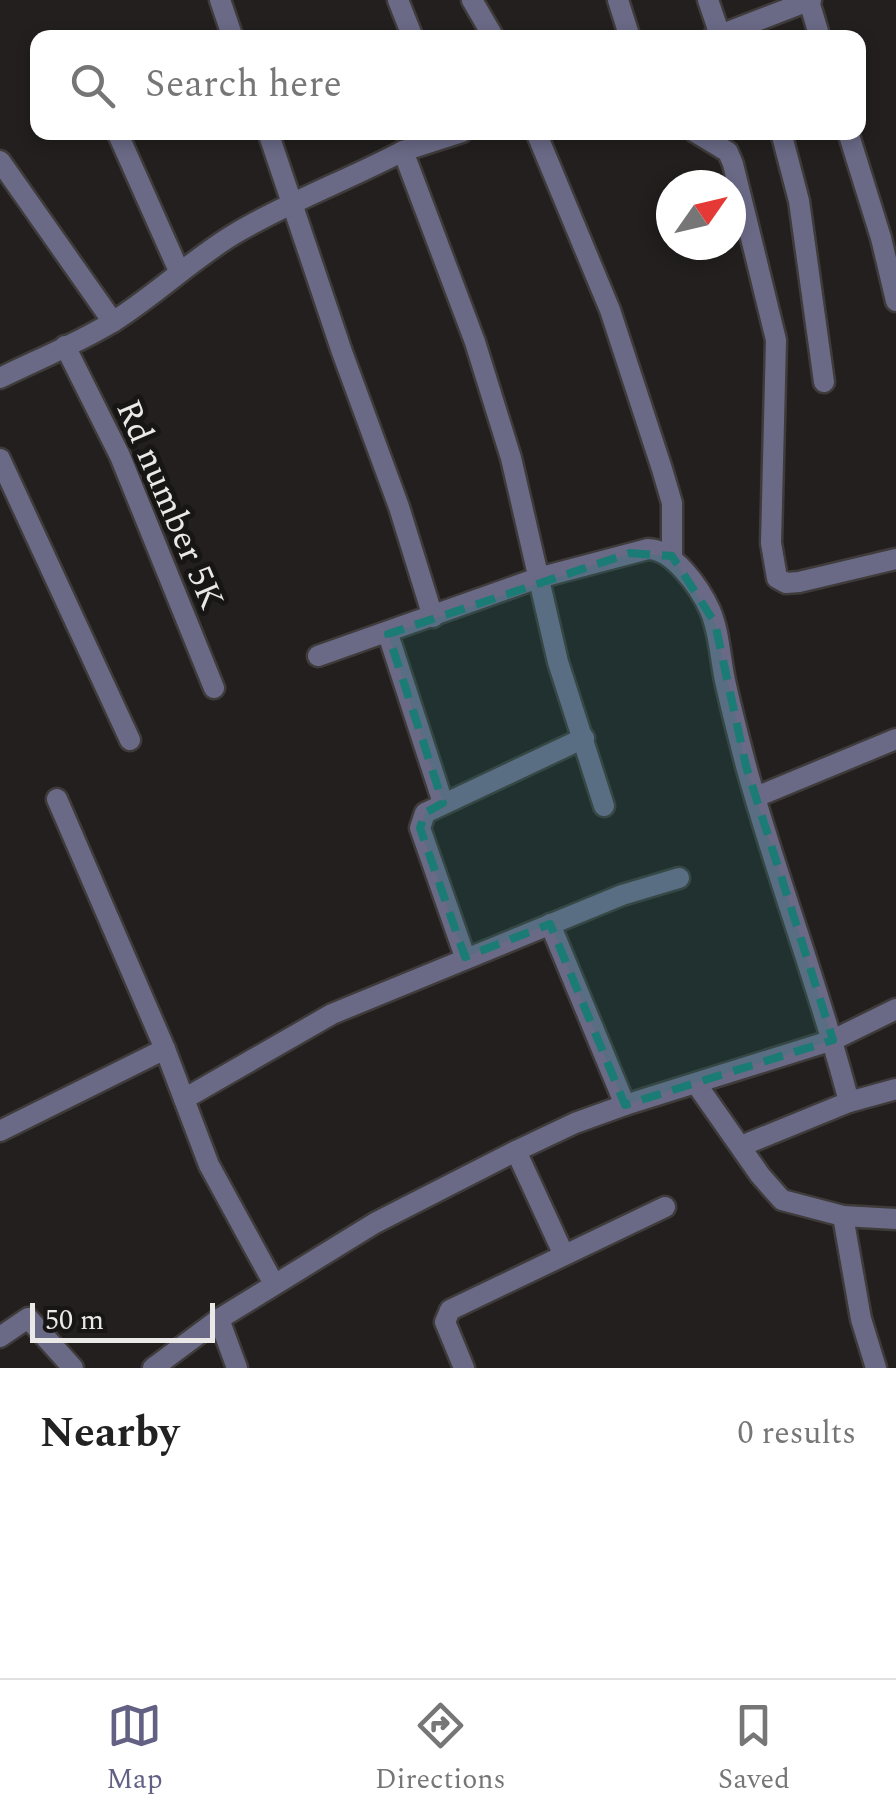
<!DOCTYPE html>
<html lang="en">
<head>
<meta charset="utf-8">
<style>
  body { margin:0; font-family:Spectral,serif; background:#f6f6f6; color:#222 }
  .compass { position:absolute; left:656px; top:170px; width:90px; height:90px; border-radius:50%; background:#fff; box-shadow:0 5px 15px #0003; rotate:56deg }
  .scale { position:absolute; left:30px; bottom:25px; width:185px; box-sizing:border-box; padding-left:10px; border:5px solid #eae9e8; border-top:0; font-size:28px; line-height:35px; white-space:nowrap; color:#eae9e8; -webkit-text-stroke:8px #181615; paint-order:stroke }
  .list { margin:0; padding:0; list-style:none }
  h2 { display:flex; justify-content:space-between; align-items:center; height:130px; margin:0; padding:0 40px; font-size:42px }
  h2 small { font-size:32px; font-weight:400; color:#767676 }
  .icon { flex:none; width:55px; height:55px; fill:none; stroke:currentColor; stroke-width:2; stroke-linecap:round; stroke-linejoin:round }
  .map { position:relative; flex:none; width:896px; height:1368px; overflow:hidden }
  .search { position:absolute; background:#fff; box-shadow:0 5px 15px #0003; left:30px; right:30px; top:30px; height:110px; display:flex; align-items:center; gap:25px; box-sizing:border-box; padding:0 35px; border-radius:20px; color:#767676; font-size:38px }
  .sheet { height:310px; background:#fff }
  nav { display:flex; justify-content:space-around; align-items:center; box-sizing:border-box; height:140px; border-top:2px solid #e0e0e0; background:#fff; font-size:28px; color:#767676 }
  nav a { display:grid; justify-items:center; gap:5px }
  nav .on { color:#626183 }
  .map>svg:first-child { display:block }
</style>
</head>
<body>
<div class="map">
<svg width="896" height="1368" viewBox="0 0 896 1368">
  <rect width="100%" height="100%" fill="#221f1e"/>
  <g fill="none" stroke-linecap="round" stroke-linejoin="round">
    <g stroke="#3e3b3a" stroke-width="25">
      <g id="minor">
        <path d="M220 0 233 38"/>
        <path d="M398 0 413 38"/>
        <path d="M472 0 494 38"/>
        <path d="M618 0 630 38"/>
        <path d="M708 0 720 35"/>
        <path d="M809 1 820 38"/>
        <path d="M712 38 811 0"/>
        <path d="M117 132 179 271"/>
        <path d="M268 132 342 352 399 507 433 617"/>
        <path d="M536 132 610 310 662 469 672 503V556"/>
        <path d="M695 132 728 152 733 164 776 340 771 543 777 578 786 583 799 582 896 559"/>
        <path d="M781 132 799 201 824 382"/>
        <path d="M848 132 881 238 896 301"/>
        <path d="M403 151 462 132"/>
        <path d="M0 161 113 322"/>
        <path d="M65 346 120 456 214 688"/>
        <path d="M0 378C37 360 76 344 111 323 155 296 192 259 236 233 290 201 348 180 403 151L475 342 511 458 558 662 604 806"/>
        <path d="M0 459 130 740"/>
        <path d="M388 634 443 803"/>
        <path d="M318 656 538 578 648 549C673 549 700 588 710 610 720 633 720 660 726 685 732 712 739 739 746 766 777 879 820 989 849 1102"/>
        <path d="M756 797 896 739"/>
        <path d="M57 799 165 1049"/>
        <path d="M550 924 625 1105"/>
        <path d="M465 957 420 828 425 813 584 738"/>
        <path d="M697 1085 760 1175 782 1200 843 1216 896 1219"/>
        <path d="M184 1099 332 1014 622 895 679 878"/>
        <path d="M0 1131 165 1049 209 1165 274 1284"/>
        <path d="M741 1146 849 1102 896 1089"/>
        <path d="M516 1151 563 1253"/>
        <path d="M843 1216 861 1319 876 1368"/>
        <path d="M219 1319 237 1368"/>
        <path d="M0 1337 28 1318 73 1368"/>
        <path d="M153 1368 219 1319 375 1223 516 1151 575 1123 625 1105 833 1040 896 1009"/>
        <path d="M464 1368 445 1322 450 1310 665 1207"/>
      </g>
    </g>
    <use href="#minor" stroke="#6a6a87" stroke-width="20"/>
  </g>
  <path fill="#1a7c74" fill-opacity="0.2" stroke="#1a7c74" stroke-width="8" stroke-dasharray="20 12" stroke-linejoin="round" d="M630 553 672 556 715 623 746 766 833 1040 625 1105 550 924 465 957 420 828 425 813 443 803 388 634Z"/>
  <g text-anchor="middle" stroke-width="10" stroke-linejoin="round" paint-order="stroke">
    <g font-size="35" fill="#eae9e8" stroke="#181615">
      <text transform="translate(171 504) rotate(67)" y="12">Rd number 5K</text>
    </g>
  </g>
</svg>
<svg class="compass" viewBox="-18 -18 36 36"><path d="M0-13l5 13h-10z" fill="#e53935"/><path d="M0 13l5-13h-10z" fill="#767676"/></svg>
<div class="scale">50 m</div>
<div class="search"><svg class="icon" aria-label="search" viewBox="0 0 24 24"><circle cx="10" cy="10" r="6"/><path d="M15 15l6 6"/></svg>Search here</div>
</div>
<section class="sheet">
<h2>Nearby<small>0 results</small></h2>
<ul class="list">
</ul>
</section>
<nav>
<a class="on"><svg class="icon" aria-label="map" viewBox="0 0 24 24"><path d="M3 6l6-2 6 2 6-2v14l-6 2-6-2-6 2zM9 4v14M15 6v14"/></svg>Map</a>
<a><svg class="icon" aria-label="directions" viewBox="0 0 24 24"><path d="M12 3l9 9-9 9-9-9zM9 14v-3h6M13 9l2 2-2 2"/></svg>Directions</a>
<a><svg class="icon" aria-label="saved" viewBox="0 0 24 24"><path d="M7 4h10v16l-5-4-5 4z"/></svg>Saved</a>
</nav>
</body>
</html>
